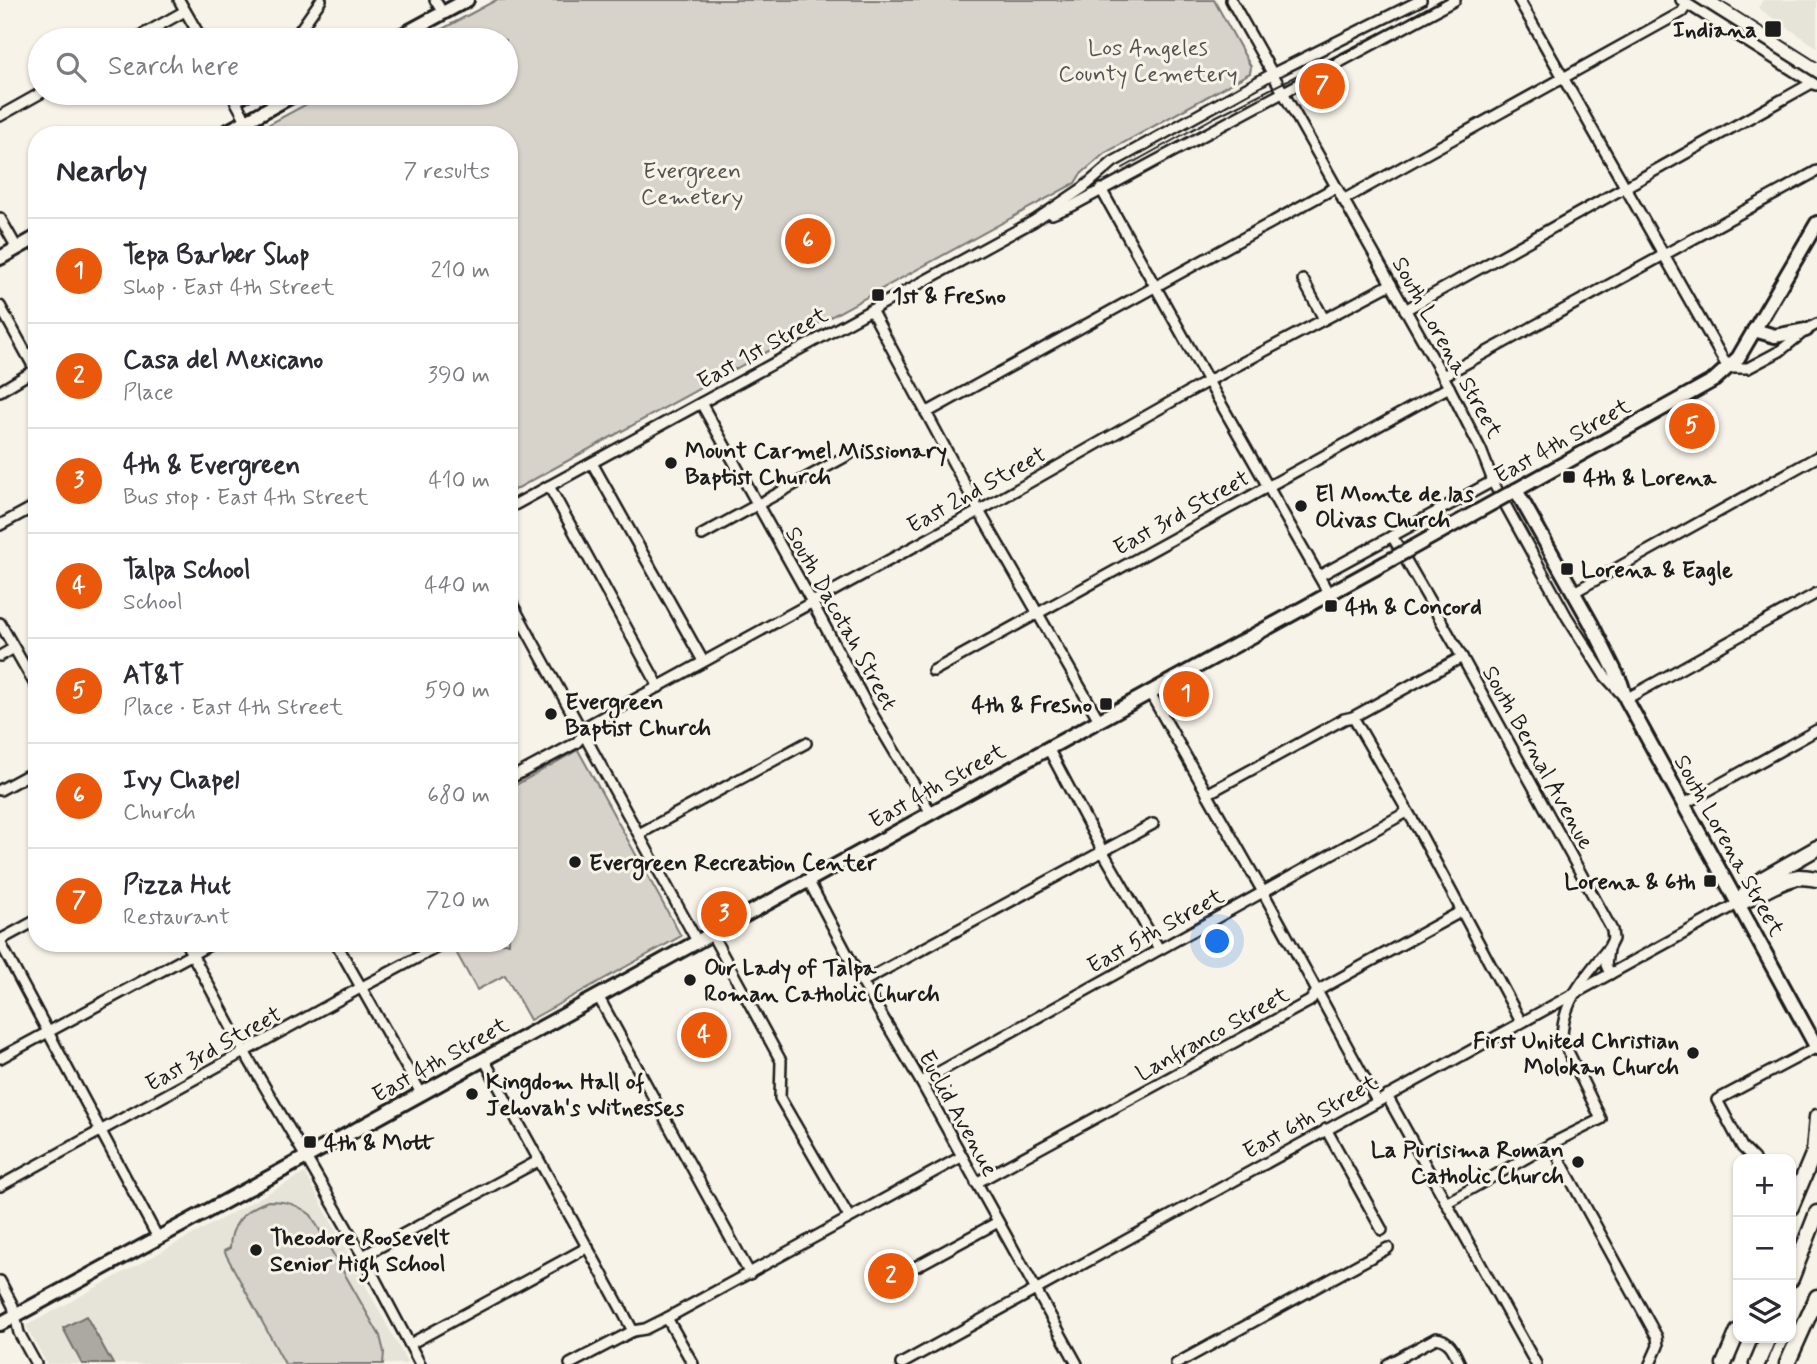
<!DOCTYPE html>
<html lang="en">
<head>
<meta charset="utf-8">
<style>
  body { margin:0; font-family:Mynerve,sans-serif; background:#f7f7f7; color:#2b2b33 }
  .controls { position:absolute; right:21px; bottom:21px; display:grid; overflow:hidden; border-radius:14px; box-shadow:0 2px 5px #0004 }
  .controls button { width:63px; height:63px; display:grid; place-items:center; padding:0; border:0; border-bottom:2px solid #e1e1e2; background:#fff; color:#2b2b33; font:35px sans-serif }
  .you { position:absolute; left:1218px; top:942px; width:24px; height:24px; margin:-18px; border:5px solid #fff; border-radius:50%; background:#1a73e8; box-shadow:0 0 0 10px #1a73e833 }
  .badge { display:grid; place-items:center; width:46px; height:46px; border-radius:50%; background:#ea580c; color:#fff; font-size:23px; font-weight:700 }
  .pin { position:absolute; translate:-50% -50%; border:4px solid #fff; box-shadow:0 2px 7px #0006 }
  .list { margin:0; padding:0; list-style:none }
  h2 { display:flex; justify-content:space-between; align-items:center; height:91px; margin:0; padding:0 28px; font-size:30px }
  h2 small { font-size:23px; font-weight:400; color:#7c7c81 }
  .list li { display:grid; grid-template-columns:46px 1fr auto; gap:21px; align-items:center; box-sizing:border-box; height:105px; padding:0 28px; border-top:2px solid #e1e1e2 }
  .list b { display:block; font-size:26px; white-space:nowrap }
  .list p { margin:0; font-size:23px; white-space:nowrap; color:#7c7c81 }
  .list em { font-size:23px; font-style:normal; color:#7c7c81 }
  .icon { flex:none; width:38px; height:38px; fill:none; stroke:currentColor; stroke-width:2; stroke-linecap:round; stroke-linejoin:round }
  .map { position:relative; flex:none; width:1817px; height:1364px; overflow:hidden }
  .search { position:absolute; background:#fff; box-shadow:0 2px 5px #0004; left:28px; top:28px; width:490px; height:77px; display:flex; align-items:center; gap:18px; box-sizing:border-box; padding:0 24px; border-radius:38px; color:#7c7c81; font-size:26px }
  .panel { position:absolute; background:#fff; box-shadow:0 2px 5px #0004; left:28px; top:126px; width:490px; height:826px; border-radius:28px }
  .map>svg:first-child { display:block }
</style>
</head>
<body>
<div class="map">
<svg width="1817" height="1364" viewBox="0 0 1817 1364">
  <rect width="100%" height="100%" fill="#f7f3e8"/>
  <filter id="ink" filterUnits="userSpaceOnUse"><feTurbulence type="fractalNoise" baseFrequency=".0143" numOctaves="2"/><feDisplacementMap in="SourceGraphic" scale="14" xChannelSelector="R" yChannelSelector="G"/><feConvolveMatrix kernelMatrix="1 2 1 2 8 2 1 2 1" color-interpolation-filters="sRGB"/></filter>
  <g filter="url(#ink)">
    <g fill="#e6e3d9">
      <path d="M1763 0H1817V47L1758 8Z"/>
      <path d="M305 1173 408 1364H47L26 1326Z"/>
    </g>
    <g fill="#d7d3cb" stroke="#7a7874" stroke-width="2">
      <path d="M496 0H1214L1251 67 1250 73 1105 153 1080 175 1075 183 509 493V135H268L264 127 327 93H506V40H422Z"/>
      <path d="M578 750 681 936 530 1020 505 975 477 990 451 943H509V789Z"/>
      <path d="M268 1201C286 1201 297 1204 311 1215L380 1336 384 1352 383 1364H285L224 1251 230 1248C230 1224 246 1209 268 1201Z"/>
    </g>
    <path fill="#aca9a2" stroke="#72716c" stroke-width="2" d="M86 1316 113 1364H82L63 1328Z"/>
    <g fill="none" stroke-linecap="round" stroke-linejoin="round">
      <g stroke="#1c1c1c" stroke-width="14">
        <g id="minor">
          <path d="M179 0 202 40"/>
          <path d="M435 0 443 13"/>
          <path d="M1231 0 1449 387 1481 450 1495 486 1567 617 1604 675 1626 699 1817 593"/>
          <path d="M1519 0 1728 368H1748L1780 351 1806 330 1817 324"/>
          <path d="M1681 0 1816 85"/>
          <path d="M133 40 185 11"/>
          <path d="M293 40 321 0"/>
          <path d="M231 93 254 135"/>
          <path d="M272 93 284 100"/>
          <path d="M236 101 251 93"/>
          <path d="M0 116 41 93"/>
          <path d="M1101 189 1208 381 1329 594"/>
          <path d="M1343 200 1682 12 1687 4"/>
          <path d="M1052 214 1072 206 1455 0"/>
          <path d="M0 218 17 248"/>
          <path d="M1303 280 1324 319"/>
          <path d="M0 306 37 373"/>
          <path d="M871 310 979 511 1099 720"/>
          <path d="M1405 310 1812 83"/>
          <path d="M1443 376 1817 171"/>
          <path d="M0 391 35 370"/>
          <path d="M701 403 812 602 868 707 931 813"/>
          <path d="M926 413 1336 187"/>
          <path d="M592 463 703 661"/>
          <path d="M549 486 659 687"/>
          <path d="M509 508 1034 221 1083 188 1113 162 1272 74 1421 0"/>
          <path d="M0 525 37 505"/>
          <path d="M702 535 850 454"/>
          <path d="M1392 536 1462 657 1612 930 1613 939 1609 947C1586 976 1562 1001 1562 1039L1601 1119 1551 1144 1446 1203"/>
          <path d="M1319 576 1493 481"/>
          <path d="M1574 592 1817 457"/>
          <path d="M509 598 697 941"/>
          <path d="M0 623 37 688"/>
          <path d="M0 656 14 648"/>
          <path d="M933 671 1449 387"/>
          <path d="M1150 693 1263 892 1377 1101"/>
          <path d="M1353 717 1419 831 1521 1022"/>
          <path d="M581 729 979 511 1208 381 1391 284"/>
          <path d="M1048 748 1103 852 1159 949"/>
          <path d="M509 779 576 743 584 734"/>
          <path d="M0 790 37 770"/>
          <path d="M1207 794 1344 719 1353 717 1462 657"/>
          <path d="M1684 804 1817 730"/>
          <path d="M639 834 806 743"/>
          <path d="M808 880 862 982 921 1082 1077 1364"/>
          <path d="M711 933 781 1061 780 1098 849 1217"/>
          <path d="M0 940 37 920"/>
          <path d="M0 942 158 1238"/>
          <path d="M186 943 245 1053 311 1166 363 1256 420 1364"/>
          <path d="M336 943 421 1093"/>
          <path d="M1608 949 1606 965 1610 974"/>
          <path d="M862 982 1153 824"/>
          <path d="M598 996 750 1274"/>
          <path d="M0 1058 213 943"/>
          <path d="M484 1059C532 1150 584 1239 633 1331"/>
          <path d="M921 1082 1407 812"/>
          <path d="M1387 1096 1536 1364"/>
          <path d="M1326 1129 1382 1230"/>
          <path d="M1551 1144 1657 1337 1658 1346 1650 1364"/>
          <path d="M1754 1159 1742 1147 1717 1100 1817 1047"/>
          <path d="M976 1183 1310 1001 1317 991 1462 911"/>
          <path d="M0 1186 362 987 445 943"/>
          <path d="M363 1256 538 1161"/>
          <path d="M917 1266 998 1222"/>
          <path d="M0 1281 13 1306 19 1333 36 1364"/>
          <path d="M667 1318 693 1364"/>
          <path d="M410 1344 588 1247"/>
          <path d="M570 1364 633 1331 645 1329 667 1318 961 1157"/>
          <path d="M901 1364 1739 903"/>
          <path d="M1176 1364 1388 1248"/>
          <path d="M1388 1364 1436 1338C1451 1340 1454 1352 1460 1364"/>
        </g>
      </g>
      <g stroke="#1c1c1c" stroke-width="18">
        <g id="major">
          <path d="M393 40 467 0"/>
          <path d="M221 135 297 93"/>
          <path d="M0 258 37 237"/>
          <path d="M1754 330 1775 336 1806 330"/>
          <path d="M1516 490 1592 625 1621 683 1626 699 1817 1048"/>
          <path d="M1509 494 1714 380 1738 358 1817 223"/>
          <path d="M0 1324 281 1171 1385 563"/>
        </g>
      </g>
      <g stroke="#1c1c1c" stroke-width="19">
        <g id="highway">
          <path d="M1739 903 1752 885 1817 848"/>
          <path d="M1740 903C1759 895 1779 880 1799 877 1805 877 1811 878 1817 879"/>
          <path d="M1814 1152 1817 1117"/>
          <path d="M1791 1207 1817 1145"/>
          <path d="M1791 1279 1817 1213"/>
          <path d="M1724 1364 1738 1331"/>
          <path d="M1757 1364 1768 1338"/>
          <path d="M1787 1364 1817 1297"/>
        </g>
      </g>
      <use href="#minor" stroke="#f7f3e8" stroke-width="9"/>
      <use href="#major" stroke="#f7f3e8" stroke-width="12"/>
      <use href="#highway" stroke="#f7f3e8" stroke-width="14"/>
      <g stroke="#1c1c1c" stroke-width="2">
        <path d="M1719 0 1817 62"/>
        <path d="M1123 168 1215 117 1393 27 1441 0"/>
      </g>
      <g stroke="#1c1c1c" stroke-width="18" stroke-linecap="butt">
        <path id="major-bridge" d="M1385 563 1507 495"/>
      </g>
      <use href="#major-bridge" stroke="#f7f3e8" stroke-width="12"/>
    </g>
  </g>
  <g fill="#1c1c1c" stroke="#f7f3e8" stroke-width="2.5">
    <rect x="1764" y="20" width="18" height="18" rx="3.5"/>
    <rect x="871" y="288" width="14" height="14" rx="3.5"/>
    <circle cx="671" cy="463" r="7"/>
    <rect x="1562" y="470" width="14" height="14" rx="3.5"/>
    <circle cx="1301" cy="506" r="7"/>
    <rect x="1560" y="562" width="14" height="14" rx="3.5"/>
    <rect x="1324" y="599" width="14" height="14" rx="3.5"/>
    <rect x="1099" y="697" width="14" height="14" rx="3.5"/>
    <circle cx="551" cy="714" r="7"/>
    <circle cx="575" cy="862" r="7"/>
    <rect x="1703" y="874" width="14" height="14" rx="3.5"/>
    <circle cx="690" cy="980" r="7"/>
    <circle cx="1693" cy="1053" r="7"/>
    <circle cx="472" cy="1094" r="7"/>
    <rect x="303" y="1135" width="14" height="14" rx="3.5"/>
    <circle cx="1578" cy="1162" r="7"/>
    <circle cx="256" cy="1250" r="7"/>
  </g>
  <g text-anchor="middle" stroke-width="6" stroke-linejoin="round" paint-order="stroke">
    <g font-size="23" font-weight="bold" fill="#1c1c1c" stroke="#f7f3e8" text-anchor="start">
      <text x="1757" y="37" text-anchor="end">Indiana</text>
      <text x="892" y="303">1st &amp; Fresno</text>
      <text x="685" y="458">Mount Carmel Missionary<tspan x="685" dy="26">Baptist Church</tspan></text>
      <text x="1583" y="485">4th &amp; Lorena</text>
      <text x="1315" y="501">El Monte de las<tspan x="1315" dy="26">Olivas Church</tspan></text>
      <text x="1581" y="577">Lorena &amp; Eagle</text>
      <text x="1345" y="614">4th &amp; Concord</text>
      <text x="565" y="709">Evergreen<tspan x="565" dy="26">Baptist Church</tspan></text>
      <text x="1092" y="712" text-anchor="end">4th &amp; Fresno</text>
      <text x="589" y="870">Evergreen Recreation Center</text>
      <text x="1696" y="889" text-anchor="end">Lorena &amp; 6th</text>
      <text x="704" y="975">Our Lady of Talpa<tspan x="704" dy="26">Roman Catholic Church</tspan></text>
      <text x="1679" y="1048" text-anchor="end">First United Christian<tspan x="1679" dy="26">Molokan Church</tspan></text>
      <text x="486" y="1089">Kingdom Hall of<tspan x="486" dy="26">Jehovah's Witnesses</tspan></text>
      <text x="324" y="1150">4th &amp; Mott</text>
      <text x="1564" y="1157" text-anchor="end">La Purisima Roman<tspan x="1564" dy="26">Catholic Church</tspan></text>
      <text x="270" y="1245">Theodore Roosevelt<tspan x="270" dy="26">Senior High School</tspan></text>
    </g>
    <g font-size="23" fill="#545351" stroke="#f7f3e8">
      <text x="1148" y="55">Los Angeles<tspan x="1148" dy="26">County Cemetery</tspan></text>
      <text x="692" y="178">Evergreen<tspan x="692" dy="26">Cemetery</tspan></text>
    </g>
    <g font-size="23" fill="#1c1c1c" stroke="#f7f3e8">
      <text transform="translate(762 347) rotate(-29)" y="8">East 1st Street</text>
      <text transform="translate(1448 347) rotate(61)" y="8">South Lorena Street</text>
      <text transform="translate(1562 440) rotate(-29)" y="8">East 4th Street</text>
      <text transform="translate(976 489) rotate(-29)" y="8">East 2nd Street</text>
      <text transform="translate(1181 512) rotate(-29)" y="8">East 3rd Street</text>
      <text transform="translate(842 618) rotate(61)" y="8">South Dacotah Street</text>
      <text transform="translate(1539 757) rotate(61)" y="8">South Bernal Avenue</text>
      <text transform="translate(937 785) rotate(-29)" y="8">East 4th Street</text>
      <text transform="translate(1730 845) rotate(61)" y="8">South Lorena Street</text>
      <text transform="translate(1155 930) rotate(-29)" y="8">East 5th Street</text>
      <text transform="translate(1212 1033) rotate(-29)" y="8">Lanfranco Street</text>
      <text transform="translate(213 1048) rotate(-29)" y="8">East 3rd Street</text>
      <text transform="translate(440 1059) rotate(-29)" y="8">East 4th Street</text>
      <text transform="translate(959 1113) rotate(61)" y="8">Euclid Avenue</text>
      <text transform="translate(1310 1116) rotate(-29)" y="8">East 6th Street</text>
    </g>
  </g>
</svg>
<div class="controls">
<button>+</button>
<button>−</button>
<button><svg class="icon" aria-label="layers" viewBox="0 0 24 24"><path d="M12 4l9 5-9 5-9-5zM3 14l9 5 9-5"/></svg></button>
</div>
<div class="you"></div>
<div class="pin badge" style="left:1186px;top:694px">1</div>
<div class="pin badge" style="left:891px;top:1276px">2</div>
<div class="pin badge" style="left:724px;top:914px">3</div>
<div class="pin badge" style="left:704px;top:1035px">4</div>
<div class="pin badge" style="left:1692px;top:426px">5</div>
<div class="pin badge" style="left:808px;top:241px">6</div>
<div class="pin badge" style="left:1322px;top:86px">7</div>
<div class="search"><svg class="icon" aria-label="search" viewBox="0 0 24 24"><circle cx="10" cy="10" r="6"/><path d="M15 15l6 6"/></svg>Search here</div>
<section class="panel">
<h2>Nearby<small>7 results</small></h2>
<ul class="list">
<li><span class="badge">1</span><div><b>Tepa Barber Shop</b><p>Shop · East 4th Street</p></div><em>210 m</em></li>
<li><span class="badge">2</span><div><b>Casa del Mexicano</b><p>Place</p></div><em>390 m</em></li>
<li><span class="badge">3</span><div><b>4th &amp; Evergreen</b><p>Bus stop · East 4th Street</p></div><em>410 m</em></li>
<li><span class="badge">4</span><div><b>Talpa School</b><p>School</p></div><em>440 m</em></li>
<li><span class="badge">5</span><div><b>AT&amp;T</b><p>Place · East 4th Street</p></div><em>590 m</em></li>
<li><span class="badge">6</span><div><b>Ivy Chapel</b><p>Church</p></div><em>680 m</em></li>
<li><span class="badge">7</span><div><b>Pizza Hut</b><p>Restaurant</p></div><em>720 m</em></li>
</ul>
</section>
</div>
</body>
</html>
